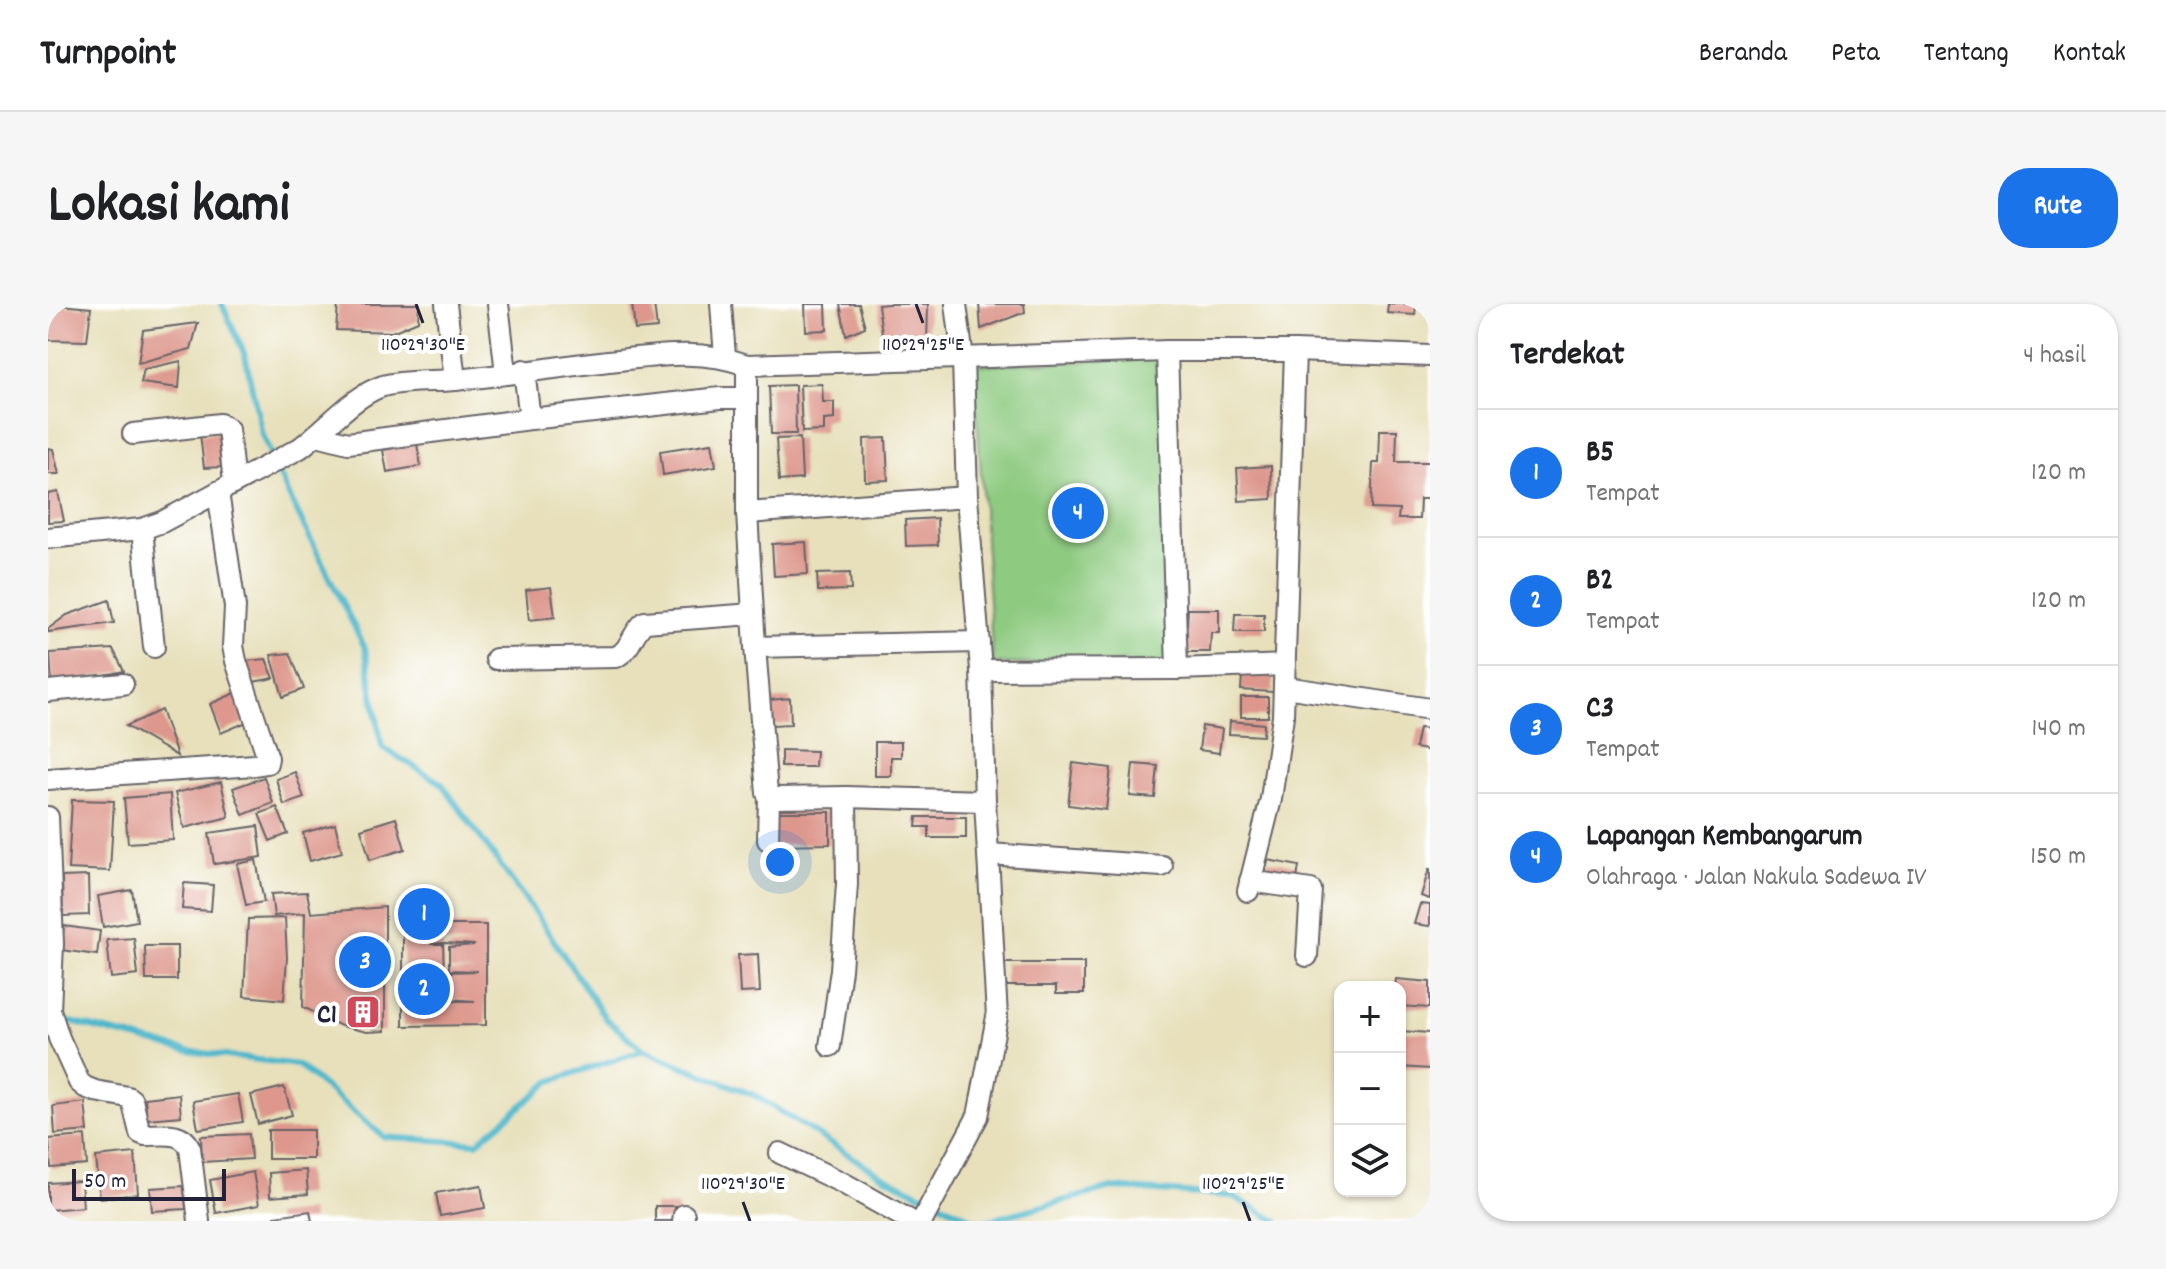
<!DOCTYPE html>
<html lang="id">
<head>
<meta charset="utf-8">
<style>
  body { margin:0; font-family:Dekko,sans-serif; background:#f6f6f6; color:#202124 }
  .controls { position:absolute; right:24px; bottom:24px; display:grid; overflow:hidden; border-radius:16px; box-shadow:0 2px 6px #0004 }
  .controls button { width:72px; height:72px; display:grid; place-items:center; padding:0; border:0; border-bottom:2px solid #e0e0e0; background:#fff; color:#202124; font:40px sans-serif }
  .scale { position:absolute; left:24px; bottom:20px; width:154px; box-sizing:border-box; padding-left:8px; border:4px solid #22223b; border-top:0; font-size:22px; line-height:28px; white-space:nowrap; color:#22223b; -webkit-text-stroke:6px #fff; paint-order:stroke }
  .you { position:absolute; left:732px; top:558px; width:28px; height:28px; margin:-20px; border:6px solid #fff; border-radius:50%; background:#1a73e8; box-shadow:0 0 0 12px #1a73e833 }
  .badge { display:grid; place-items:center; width:52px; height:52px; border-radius:50%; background:#1a73e8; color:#fff; font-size:26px; font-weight:700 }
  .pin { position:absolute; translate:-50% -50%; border:4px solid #fff; box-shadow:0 2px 8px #0006 }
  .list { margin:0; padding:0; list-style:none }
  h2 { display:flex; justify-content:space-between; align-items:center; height:104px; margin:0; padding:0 32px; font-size:34px }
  h2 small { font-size:26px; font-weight:400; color:#757577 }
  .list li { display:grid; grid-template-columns:52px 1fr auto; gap:24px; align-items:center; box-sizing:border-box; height:128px; padding:0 32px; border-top:2px solid #e0e0e0 }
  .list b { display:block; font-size:30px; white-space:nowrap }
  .list p { margin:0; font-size:26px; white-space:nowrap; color:#757577 }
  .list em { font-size:26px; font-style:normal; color:#757577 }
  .icon { flex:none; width:44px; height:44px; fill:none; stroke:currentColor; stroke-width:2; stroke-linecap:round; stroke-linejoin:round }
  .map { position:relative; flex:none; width:1382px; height:917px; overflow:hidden; border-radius:32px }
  header { display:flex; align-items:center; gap:48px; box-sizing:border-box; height:112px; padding:0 40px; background:#fff; border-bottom:2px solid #e0e0e0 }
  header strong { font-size:38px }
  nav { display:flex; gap:44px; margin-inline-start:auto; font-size:28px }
  .intro { display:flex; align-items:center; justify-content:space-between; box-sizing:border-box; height:192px; padding:0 48px }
  h1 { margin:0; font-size:56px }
  .button { padding:20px 36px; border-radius:32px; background:#1a73e8; color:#fff; font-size:28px; font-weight:700 }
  main { display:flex; gap:48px; padding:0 48px }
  aside { flex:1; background:#fff; border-radius:32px; box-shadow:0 2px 6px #0004 }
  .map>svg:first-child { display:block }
</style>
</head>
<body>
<header>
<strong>Turnpoint</strong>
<nav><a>Beranda</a><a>Peta</a><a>Tentang</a><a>Kontak</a></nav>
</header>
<div class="intro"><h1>Lokasi kami</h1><a class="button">Rute</a></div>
<main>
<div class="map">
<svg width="1382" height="917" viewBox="0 0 1382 917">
  <rect width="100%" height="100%" fill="#fff"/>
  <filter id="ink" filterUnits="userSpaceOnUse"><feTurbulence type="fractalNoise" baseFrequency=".0125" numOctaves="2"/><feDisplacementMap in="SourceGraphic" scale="16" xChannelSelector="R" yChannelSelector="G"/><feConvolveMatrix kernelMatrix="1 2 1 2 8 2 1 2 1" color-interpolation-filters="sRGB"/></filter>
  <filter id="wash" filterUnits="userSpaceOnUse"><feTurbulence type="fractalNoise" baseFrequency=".006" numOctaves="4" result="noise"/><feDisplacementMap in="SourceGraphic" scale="32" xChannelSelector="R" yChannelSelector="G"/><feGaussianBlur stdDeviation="1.8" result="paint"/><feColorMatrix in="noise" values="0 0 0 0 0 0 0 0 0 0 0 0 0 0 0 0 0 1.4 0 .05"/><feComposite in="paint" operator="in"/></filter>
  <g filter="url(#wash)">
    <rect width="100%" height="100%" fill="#e7e0bb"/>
    <path fill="#8eca80" stroke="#58765e" stroke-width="2" d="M1126 54 1122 358 945 360 926 61Z"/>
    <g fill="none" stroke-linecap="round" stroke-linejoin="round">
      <g stroke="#4db7cb" stroke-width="6">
        <path d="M174 0 197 51 214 131 243 196 317 344 334 443 393 479 490 613 558 715 595 746"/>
        <path d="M11 721 23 718 139 747 250 761 336 833 429 839 503 777 595 746 708 792 833 871 929 917"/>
        <path d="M938 917 1064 884 1184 892 1229 917"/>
      </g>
    </g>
    <g id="blocks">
      <g fill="#dd978c" fill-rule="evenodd">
        <path d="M0 0 43 4 39 37 0 36Z"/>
        <path d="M290 0H371L370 17 344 28 288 26Z"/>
        <path d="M584 0H606L609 24 587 26Z"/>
        <path d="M757 0H778L779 26 758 27Z"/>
        <path d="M792 0H811L817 23 798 31Z"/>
        <path d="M839 0H880L879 41 837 50 830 1Z"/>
        <path d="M931 0H976L977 8 933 25Z"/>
        <path d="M1340 0H1368L1367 11 1339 9Z"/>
        <path d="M150 19 143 45 90 59 95 26Z"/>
        <path d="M133 57 131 84 93 79 96 65Z"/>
        <path d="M774 80 775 98H786V115L776 116V127L754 128 752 81Z"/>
        <path d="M747 81 748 130H723L721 82Z"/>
        <path d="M1332 126H1349L1348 158H1382L1381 195H1372L1371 215H1350L1351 206 1323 205 1325 159H1331Z"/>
        <path d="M170 128 173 163 156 164 152 130Z"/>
        <path d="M752 134 754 175 731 177 728 135Z"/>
        <path d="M838 134 840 176 817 177 816 135Z"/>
        <path d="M664 139 668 162 615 171 612 147Z"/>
        <path d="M369 140 373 162 339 168 335 146Z"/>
        <path d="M0 144 5 145 11 170H0Z"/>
        <path d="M1223 162 1224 195 1191 197 1189 164Z"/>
        <path d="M10 188 16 217 0 218V190Z"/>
        <path d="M889 214 890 241 858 242 857 216Z"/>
        <path d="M758 238 760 270 726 272 724 240Z"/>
        <path d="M802 269 803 286 770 287 769 270Z"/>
        <path d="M503 283 507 313 481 316 478 286Z"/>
        <path d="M61 296 66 319 0 328V325L19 311Z"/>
        <path d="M1140 305H1171V329H1163L1162 348H1139L1137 321H1139Z"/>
        <path d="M1187 310H1216V328H1186Z"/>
        <path d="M65 345 76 367 4 382 2 349Z"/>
        <path d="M242 349 256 385 235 393 223 351Z"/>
        <path d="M218 355 226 374 205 378 197 357Z"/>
        <path d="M1194 371 1226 372 1225 388 1193 386Z"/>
        <path d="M194 386 206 415 173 429 162 400Z"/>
        <rect x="1193" y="393" width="27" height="20"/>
        <path d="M742 394 743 420 723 421 721 396Z"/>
        <path d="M113 406 129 452 78 422Z"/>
        <path d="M1182 417 1216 420 1215 432 1181 430Z"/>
        <path d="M1154 422 1174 425 1171 449 1151 446Z"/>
        <path d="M1371 424 1382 425V447L1367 444Z"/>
        <path d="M827 438H853V453H843V472H827Z"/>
        <path d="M733 446 768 447 767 463H733Z"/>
        <path d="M1025 459 1063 464 1058 506 1020 501Z"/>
        <path d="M1085 460 1110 462 1107 494 1082 492Z"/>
        <path d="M247 468 256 494 236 501 228 475Z"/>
        <path d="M216 473 225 499 195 511 185 484Z"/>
        <path d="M173 478 181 513 136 524 127 489Z"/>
        <path d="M122 490 125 536 80 539 76 494Z"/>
        <path d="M24 496 66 497 62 567 20 565Z"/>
        <path d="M229 503 240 530 222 537 211 510Z"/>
        <path d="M725 508H782V540L725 541Z"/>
        <path d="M869 513H918V534H881V523H868Z"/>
        <path d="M348 514 357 545 322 556 313 525Z"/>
        <path d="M287 520 294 548 262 557 255 529Z"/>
        <path d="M210 522 214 553 166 560 161 529Z"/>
        <path d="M208 556 216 598 198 601 189 560Z"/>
        <path d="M1220 556 1251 562 1248 581 1216 575Z"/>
        <path d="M1381 565H1382V595L1373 592Z"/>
        <path d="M40 572 41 611 15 612 14 573Z"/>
        <path d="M136 579 165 581 163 607 134 605Z"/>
        <path d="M84 586 89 617 55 623 50 592Z"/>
        <path d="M259 588 263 609 337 603V727L319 728 293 722 255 703 257 609 226 612 223 590Z"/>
        <path d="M396 598V621H438V721L355 722V599ZM397 639 427 641 401 643V666L429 667 400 668V695L427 697H397L395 640H382Z"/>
        <path d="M1372 600 1382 601V622L1366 620Z"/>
        <path d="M237 614 239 654 236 696 196 692 200 615Z"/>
        <path d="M16 622 52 627 49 651 13 646Z"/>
        <path d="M86 634 90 671 63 674 59 636Z"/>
        <path d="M97 642H129V676H98Z"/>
        <path d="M710 650 712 688 692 689 690 651Z"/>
        <path d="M957 659H1036V690H1008V682H957Z"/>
        <path d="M1348 675 1382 678V704L1352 702V683H1347Z"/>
        <path d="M1352 727 1382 729V765L1352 763Z"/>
        <path d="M236 783 244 811 210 820 203 791Z"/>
        <path d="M131 790 133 812 99 815 97 794Z"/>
        <path d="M190 790 195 818 150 825 145 797Z"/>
        <path d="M37 798 40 827 7 830 5 802Z"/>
        <rect x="220" y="826" width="45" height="29"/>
        <path d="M201 830 203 855 154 858 153 832Z"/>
        <path d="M37 832 39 861 3 864 1 835Z"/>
        <path d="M87 849 90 890 52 894 48 853Z"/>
        <path d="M258 866 260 890 222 893 221 869Z"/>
        <path d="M205 868 211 901 168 909 162 876Z"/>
        <path d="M33 877 35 903 0 906V879Z"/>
        <path d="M433 881 437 904 392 912 388 889Z"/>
        <path d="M136 882 138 905 104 907 102 884Z"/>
        <rect x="607" y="902" width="23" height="15"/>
        <path d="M262 907 264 917H228L227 912Z"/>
      </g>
    </g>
  </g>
  <g filter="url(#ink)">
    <use href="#blocks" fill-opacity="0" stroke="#676468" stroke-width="2"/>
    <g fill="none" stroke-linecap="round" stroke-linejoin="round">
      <g stroke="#676468" stroke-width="24">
        <g id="minor">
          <path d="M398 0 407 76"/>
          <path d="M450 0 458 69"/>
          <path d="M673 0 677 53"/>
          <path d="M1119 47 1129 365 1237 361"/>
          <path d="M699 61V209L707 343 719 489 727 494 798 493 937 497"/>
          <path d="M476 66 482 115"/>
          <path d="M85 130 172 120 180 125 186 179"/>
          <path d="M269 131 300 139 482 115 672 94H698"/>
          <path d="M699 209 919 193"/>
          <path d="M94 225 106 343"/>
          <path d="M0 234 94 225 114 218 252 144C277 126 306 91 335 82 358 76 384 78 408 76 458 71 509 63 560 57 609 52 651 44 699 61L1119 47H1247L1382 52"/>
          <path d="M707 343 931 338"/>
          <path d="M448 355 568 353C584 345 584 328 597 318L705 310"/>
          <path d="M933 366 1129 365"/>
          <path d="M1237 383 1382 405"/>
          <path d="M0 387 75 380"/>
          <path d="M0 475 207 461 219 459 220 454 188 357 185 342 187 303 170 188"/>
          <path d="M0 513 5 640 2 706 11 734 31 778 37 783 47 787 80 793 84 796 92 829 97 831C114 831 134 826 142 844L151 917"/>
          <path d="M720 536 721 492"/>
          <path d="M941 550 1114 562"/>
          <path d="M1202 577 1263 586 1259 652"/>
          <path d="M1200 587 1223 495 1235 412 1247 47"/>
          <path d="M782 742 793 666 799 580 798 493"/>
          <path d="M732 849 795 879 863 917"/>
          <path d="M635 917 636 911"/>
          <path d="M874 917 930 812 949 713 937 497 933 366 919 193 915 55 908 0"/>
        </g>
      </g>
      <use href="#minor" stroke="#fff" stroke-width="20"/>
    </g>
  </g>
  <path fill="none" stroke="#22223b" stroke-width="3" d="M368 0 375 19M868 0 875 19M695 898 702 917M1195 898 1202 917"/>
  <defs>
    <g id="building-square" transform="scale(1.8)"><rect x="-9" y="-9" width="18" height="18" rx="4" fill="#d1495b" stroke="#fff"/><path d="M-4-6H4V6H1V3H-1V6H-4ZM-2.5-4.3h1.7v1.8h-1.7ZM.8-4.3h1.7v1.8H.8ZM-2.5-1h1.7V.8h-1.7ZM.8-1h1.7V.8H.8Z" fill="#fff"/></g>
  </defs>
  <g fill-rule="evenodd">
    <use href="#building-square" x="315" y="708"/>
  </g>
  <g text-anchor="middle" stroke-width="8" stroke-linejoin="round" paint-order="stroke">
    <g font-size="28" font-weight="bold" fill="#22223b" stroke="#fff" text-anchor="end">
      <text x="289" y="718">C1</text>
    </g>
  </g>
  <g font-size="20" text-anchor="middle" fill="#22223b" stroke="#fff" stroke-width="8" stroke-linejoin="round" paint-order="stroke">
    <text x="375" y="46">110°29'30"E</text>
    <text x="875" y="46">110°29'25"E</text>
    <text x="695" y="885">110°29'30"E</text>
    <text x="1195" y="885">110°29'25"E</text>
  </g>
</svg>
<div class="controls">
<button>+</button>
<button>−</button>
<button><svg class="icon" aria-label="layers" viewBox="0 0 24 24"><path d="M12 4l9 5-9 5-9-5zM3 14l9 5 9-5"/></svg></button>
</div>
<div class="scale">50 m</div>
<div class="you"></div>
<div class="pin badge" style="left:376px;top:610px">1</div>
<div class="pin badge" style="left:376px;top:685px">2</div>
<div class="pin badge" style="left:317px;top:658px">3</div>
<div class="pin badge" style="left:1030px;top:209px">4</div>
</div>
<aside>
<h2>Terdekat<small>4 hasil</small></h2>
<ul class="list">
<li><span class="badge">1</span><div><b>B5</b><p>Tempat</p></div><em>120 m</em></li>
<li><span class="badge">2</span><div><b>B2</b><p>Tempat</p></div><em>120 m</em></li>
<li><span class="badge">3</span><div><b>C3</b><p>Tempat</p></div><em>140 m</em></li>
<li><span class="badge">4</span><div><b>Lapangan Kembangarum</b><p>Olahraga · Jalan Nakula Sadewa IV</p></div><em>150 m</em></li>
</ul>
</aside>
</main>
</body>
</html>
